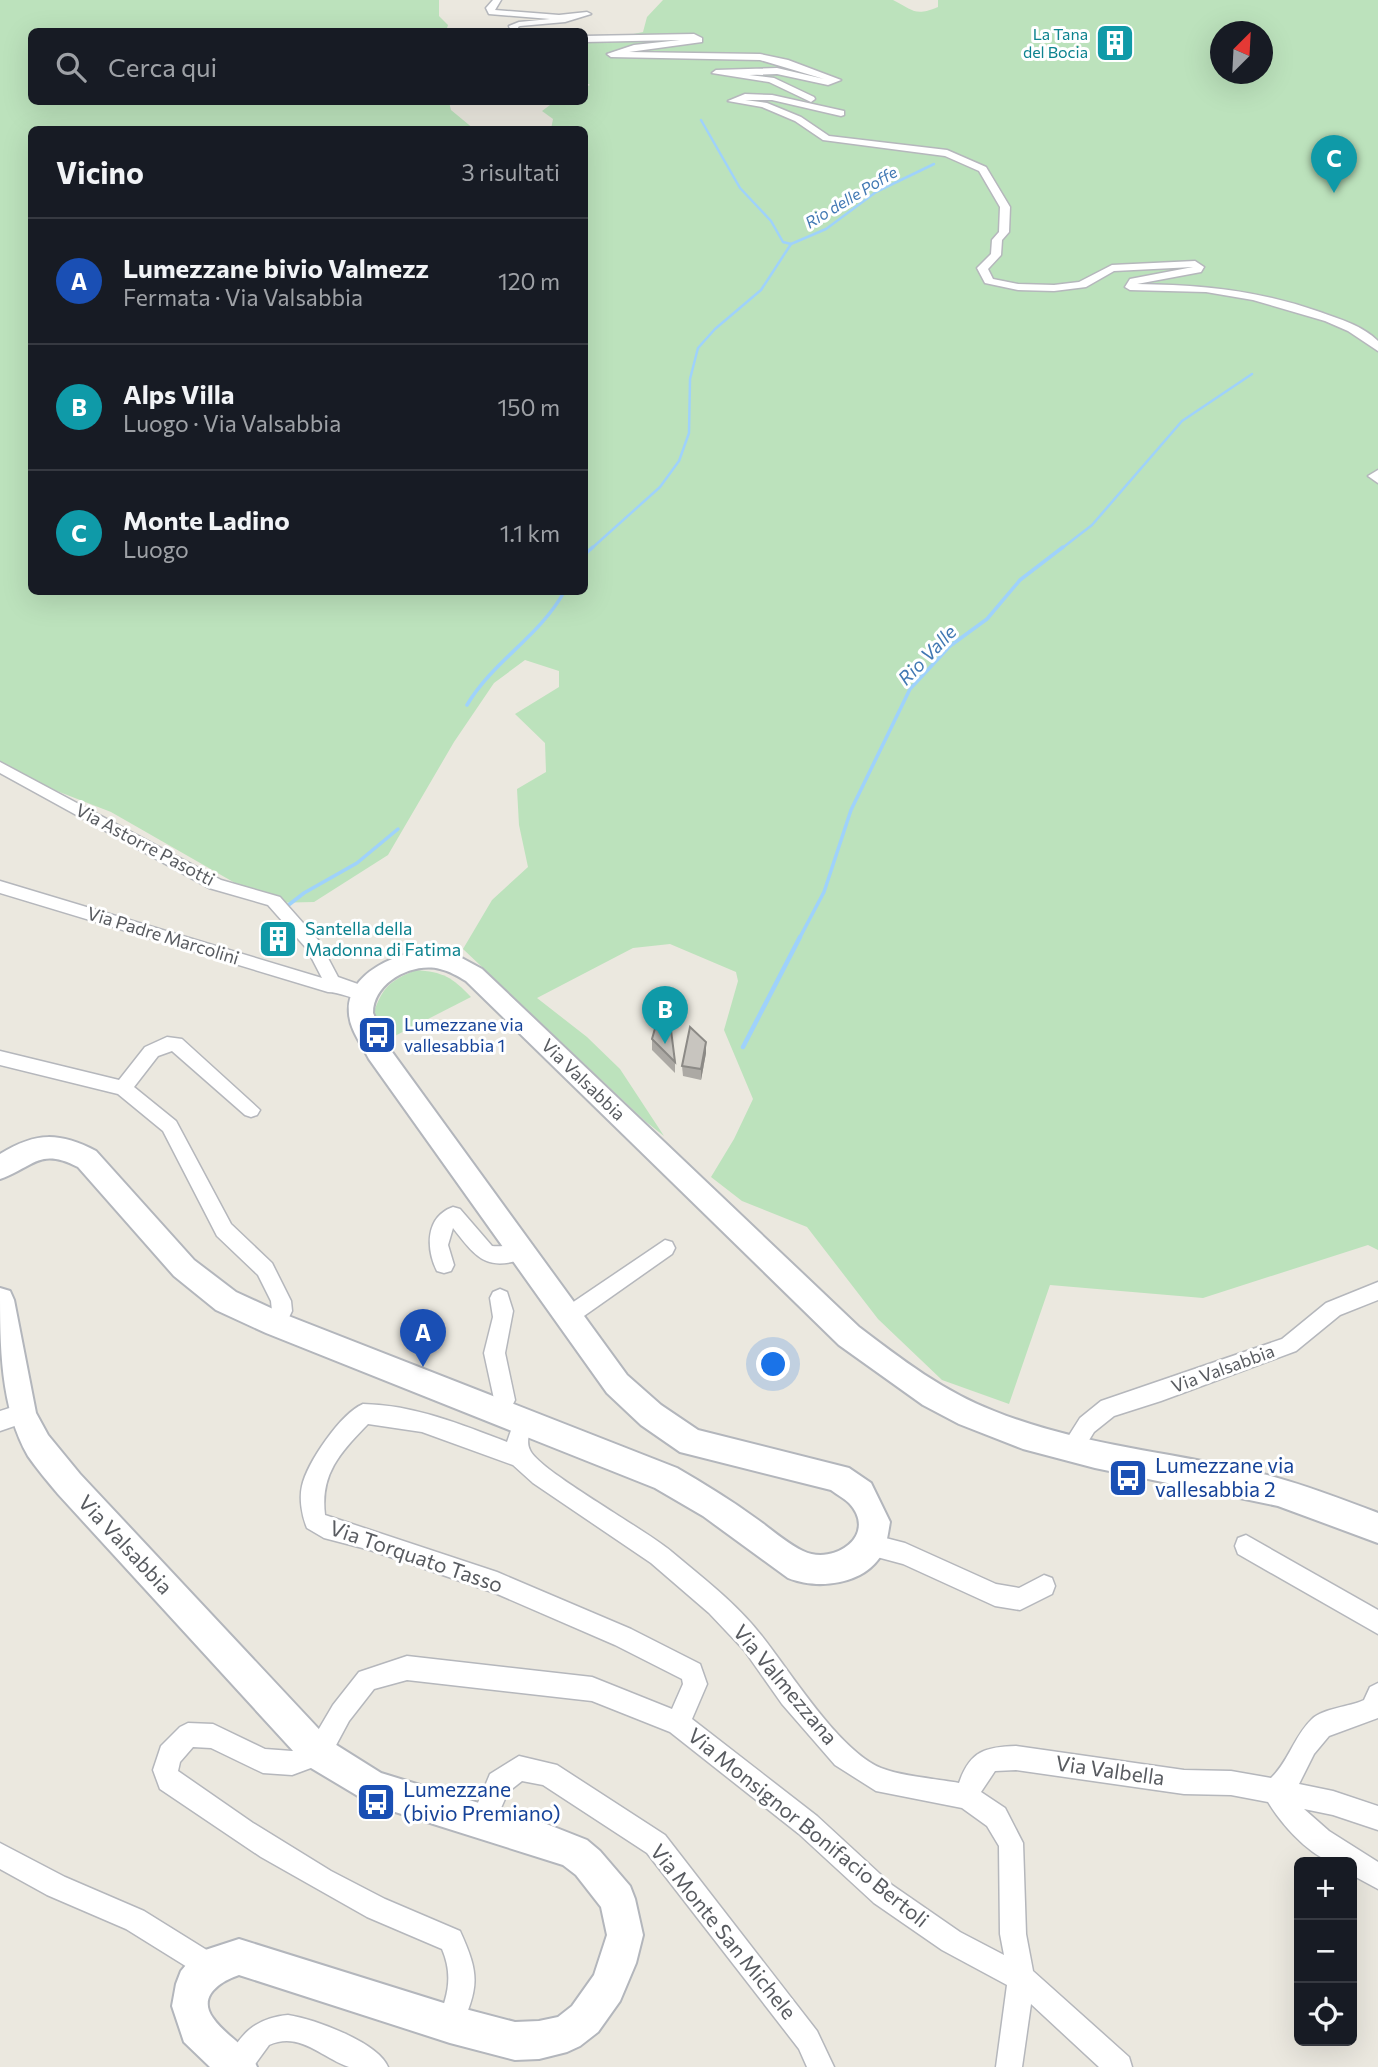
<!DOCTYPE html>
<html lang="it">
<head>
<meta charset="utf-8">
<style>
  body { margin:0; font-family:Commissioner,sans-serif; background:#20242c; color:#f1f3f6 }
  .controls { position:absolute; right:21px; bottom:21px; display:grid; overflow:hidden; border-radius:10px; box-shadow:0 7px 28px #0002 }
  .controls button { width:63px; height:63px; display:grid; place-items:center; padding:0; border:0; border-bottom:2px solid #363941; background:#171b24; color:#f1f3f6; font:35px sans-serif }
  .compass { position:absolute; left:1210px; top:21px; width:63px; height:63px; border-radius:50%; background:#171b24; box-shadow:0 7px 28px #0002; rotate:24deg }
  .you { position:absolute; left:774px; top:1365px; width:24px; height:24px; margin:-18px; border:5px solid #fff; border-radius:50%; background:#1a73e8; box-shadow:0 0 0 10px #1a73e833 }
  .badge { display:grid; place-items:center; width:46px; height:46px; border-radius:50%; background:#e03f30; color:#fff; font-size:23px; font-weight:700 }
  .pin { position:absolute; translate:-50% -58px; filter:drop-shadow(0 2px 4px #0008) }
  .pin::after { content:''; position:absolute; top:37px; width:24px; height:21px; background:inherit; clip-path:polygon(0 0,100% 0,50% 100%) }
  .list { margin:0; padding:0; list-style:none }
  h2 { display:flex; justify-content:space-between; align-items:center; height:91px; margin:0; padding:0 28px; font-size:30px }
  h2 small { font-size:23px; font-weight:400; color:#9ea1a6 }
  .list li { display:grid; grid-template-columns:46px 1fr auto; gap:21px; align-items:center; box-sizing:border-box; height:126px; padding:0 28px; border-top:2px solid #363941 }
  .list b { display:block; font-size:26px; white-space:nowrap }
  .list p { margin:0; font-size:23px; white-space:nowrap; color:#9ea1a6 }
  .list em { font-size:23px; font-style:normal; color:#9ea1a6 }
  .icon { flex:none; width:38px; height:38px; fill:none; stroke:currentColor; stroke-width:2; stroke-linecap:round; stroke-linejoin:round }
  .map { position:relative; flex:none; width:1378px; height:2067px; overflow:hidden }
  .search { position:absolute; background:#171b24; box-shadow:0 7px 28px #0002; left:28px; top:28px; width:560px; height:77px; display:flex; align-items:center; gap:18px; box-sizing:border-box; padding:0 24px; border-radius:10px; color:#9ea1a6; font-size:26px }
  .panel { position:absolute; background:#171b24; box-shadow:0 7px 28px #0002; left:28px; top:126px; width:560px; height:469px; border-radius:10px }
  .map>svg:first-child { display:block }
</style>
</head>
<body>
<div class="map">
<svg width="1378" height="2067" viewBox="0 0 1378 2067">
  <rect width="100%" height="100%" fill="#ebe8df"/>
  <g fill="#bce2bc" fill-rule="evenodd">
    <path d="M0 0H439V16L448 25 446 31 32 32V102H449L451 110 474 129 32 130V592H584V130L551 129 553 119 542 111 554 102H584L585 87 590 85 585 82V37L629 35 643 32 647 17 663 0H893C914 10 914 17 938 7V0H1378V1250L1368 1245 1203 1298 1050 1285 1009 1404 942 1380 878 1319 807 1227 742 1201 711 1177 734 1139 753 1099 724 1030 738 981 736 972 670 944 633 948 537 998 587 1037 620 1069 664 1136 645 1121 463 949 492 900 528 867 519 825 517 789 546 772 545 743 515 714 559 687V671L525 660 494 683 454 742 388 855 314 902 270 903 111 812 0 769ZM1220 32H1262V74H1220Z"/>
    <path d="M416 970C443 972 452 977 471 997L385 1041 373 1014C383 987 389 981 416 970Z"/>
  </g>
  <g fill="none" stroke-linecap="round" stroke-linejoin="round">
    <g stroke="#9fd2fb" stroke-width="2.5">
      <path d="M701 120 740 188 771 221 783 242 791 244"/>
      <path d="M591 549 660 487 679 461 689 433 690 379 698 348 715 329 761 290 791 244 826 229 876 192 934 164"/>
      <path d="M1061 549 1092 525 1182 421 1252 374"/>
    </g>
    <g stroke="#9fd2fb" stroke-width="3.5">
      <path d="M584 555 593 547"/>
      <path d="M467 705C493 661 539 637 564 592"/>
      <path d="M286 907 304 893 357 863 398 829"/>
      <path d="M799 939 824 892 851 810 910 689 950 646 987 619 1020 580 1063 547"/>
    </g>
    <path stroke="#9fd2fb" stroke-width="4.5" d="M743 1047 800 937"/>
    <g stroke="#b5b7bc" stroke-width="3">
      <g id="minor">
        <path d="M493 0H501L495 10 559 15 587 12 591 14 565 22 520 26 518 27 519 32H511L509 26 519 22 550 19 489 14 486 8Z"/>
        <path d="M694 34 702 38V42L629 52 760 54 788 60 841 80 828 85 777 74 749 75 774 78 814 97 815 99 811 102 769 82 712 73 716 70 777 68 824 79 760 60 611 57 607 54 634 45 680 40 584 42V36Z"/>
        <path d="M745 94 772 95 844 111V115L841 116 772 100H745L767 103 801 117 829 136 947 150 986 167 1010 207 1009 232 1002 240 1001 255 988 269 993 279 1018 284 1054 285 1079 282 1112 265 1195 261 1204 267 1201 272 1137 284C1204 285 1256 290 1320 312 1340 319 1363 326 1378 341V351L1348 331 1325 321 1253 300 1206 292 1130 290 1125 287 1130 279 1193 267 1114 271 1086 287 1054 291 1018 290 985 283 977 268 991 254 992 240 999 232 1000 207 979 171 945 156 823 140 795 121 762 107 728 101Z"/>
        <path d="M1378 470V483L1368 476Z"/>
        <path d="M0 762 221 880 280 897 319 941 338 977 372 989 375 994 372 999C359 1003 342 992 328 992L0 893V881L322 978 307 949 268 905 209 888 0 773Z"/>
        <path d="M167 1037 182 1039 260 1110 257 1115 251 1117 245 1115 172 1051 158 1056 134 1087 176 1121 231 1224 272 1263 291 1301 292 1311 283 1330 276 1333 269 1330 266 1324 272 1311 271 1301 258 1275 217 1236 163 1131 118 1094 0 1065V1051L119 1080 145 1047Z"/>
        <path d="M453 1207 460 1209 492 1246C505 1248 517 1241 529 1245L532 1251 529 1257C487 1272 478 1260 453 1228L448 1245 454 1265 451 1271 444 1273 437 1271C426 1249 425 1217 453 1207Z"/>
        <path d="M665 1240 672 1242 675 1248 672 1254 574 1323 567 1326 560 1323 557 1317 560 1311Z"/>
        <path d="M1378 1282V1300L1340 1315 1296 1351 1161 1401 1114 1416 1094 1432 1080 1455 1072 1458 1064 1455 1061 1448 1080 1418 1101 1401 1282 1339 1326 1303Z"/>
        <path d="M500 1289 507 1292 513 1311 505 1353 515 1400 506 1418 499 1421 492 1418 489 1411 494 1399 484 1353 493 1317 490 1298 493 1292Z"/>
        <path d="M22 1404 29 1407 32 1414 29 1421 0 1431V1411Z"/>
        <path d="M363 1404C414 1405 460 1424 507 1442L517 1413 524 1410 531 1413 535 1420C531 1430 525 1440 530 1450 539 1471 647 1530 672 1552 703 1578 736 1603 761 1635 790 1671 838 1750 881 1768 900 1776 938 1779 959 1783 970 1751 985 1747 1016 1746L1184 1770 1231 1771 1271 1778C1289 1761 1294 1736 1312 1719 1324 1708 1349 1707 1364 1700L1370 1687 1378 1683V1718L1329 1736 1314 1754 1299 1784 1333 1791 1378 1806V1830L1333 1815 1304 1809 1329 1831 1378 1862V1889L1352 1875V1862C1345 1862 1335 1864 1329 1861 1305 1851 1281 1823 1268 1802L1231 1795 1184 1794 1016 1770 995 1771 981 1792 1005 1808 1023 1843 1026 1934 1033 1971 1129 2057 1132 2067H1099L1031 2004 1022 2067H996L1007 1985 942 1950 874 1903 799 1834 670 1732 592 1701 407 1680 374 1689 349 1721 327 1762 292 1775 263 1773 211 1748 193 1747 180 1762 178 1771 253 1823 331 1871 385 1899 460 1931C481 1977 478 1987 459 2033L450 2037 441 2033 437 2024C447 1997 454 1977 442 1949L367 1917 261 1857 160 1789 153 1770 161 1746 180 1727 188 1723 213 1724 265 1749 292 1751 310 1744 333 1705 359 1672 407 1656 592 1677 672 1709 683 1684 682 1679 615 1645 495 1593 370 1550 324 1538 307 1528C302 1516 299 1499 302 1486 307 1463 341 1413 363 1404ZM368 1424 422 1432 513 1465 533 1483 651 1563 709 1613 744 1650 782 1704 835 1765 876 1791 962 1808 987 1826 999 1846 1000 1934 1004 1955 960 1932 892 1885 817 1816 692 1719 707 1684 700 1664 631 1629 497 1572 325 1515C320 1474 340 1453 368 1424Z"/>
        <path d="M870 1534 905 1543 996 1584 1019 1588 1044 1575 1052 1578 1055 1586 1052 1594 1020 1610 995 1606 903 1564 862 1553 859 1545 862 1537Z"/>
        <path d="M1246 1535 1378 1610V1634L1238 1554 1235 1546 1238 1538Z"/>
        <path d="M519 1756 557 1765 665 1835 817 2031 834 2067H807L799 2049 647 1853 543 1785 522 1781 508 1792 491 1831 482 1834 473 1831 470 1822 490 1774Z"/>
        <path d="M0 1843 65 1877 144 1911 218 1957 222 1966 218 1975 209 1979 200 1975 126 1929 47 1895 0 1869Z"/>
        <path d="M288 2015C314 2019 378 2042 388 2067 377 2067 360 2067 349 2067 322 2058 300 2031 269 2045L253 2067H225C237 2036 254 2018 288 2015Z"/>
      </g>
    </g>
    <g stroke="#b3b6bc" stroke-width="4">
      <g id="secondary">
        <path d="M433 950 458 956 482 969 859 1327C901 1359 944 1392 994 1411 1073 1443 1159 1451 1242 1469 1289 1479 1333 1496 1378 1513V1543L1278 1506 1095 1468 1023 1449 959 1424 923 1405 839 1345 466 981C458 976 449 971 440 969 413 962 373 982 373 1013L387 1045 627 1375 661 1405 698 1430 849 1468 871 1483 890 1522C888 1533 887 1544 882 1554 864 1585 818 1590 788 1578L703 1516 655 1488 266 1333 216 1310 174 1276 78 1167C39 1147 34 1167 0 1179V1154C36 1132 59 1132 96 1151L194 1260 236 1292 286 1315 677 1468C703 1483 729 1499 754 1517 770 1528 786 1543 803 1551 834 1566 879 1535 849 1503 844 1498 836 1494 831 1490L680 1452 641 1425 607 1393 369 1059C362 1045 350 1030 349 1014 345 972 400 951 433 950Z"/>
        <path d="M0 1288 10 1291 14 1300 36 1413 48 1435 80 1474 330 1741 381 1773 544 1823 587 1840 600 1851 630 1886 635 1899 643 1935 636 1963 620 2001 598 2032 580 2046 567 2052 539 2059 515 2060 450 2043 239 1975C221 1981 197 1996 213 2018 226 2037 248 2045 257 2067H210L184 2042 172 2006 176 1984 181 1971 196 1953 239 1939 450 2005 515 2022 539 2021 558 2017 572 2006 594 1975 607 1935 601 1907 576 1875 563 1865 373 1805 306 1765 58 1494C48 1482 37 1469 28 1456 0 1407 0 1345 0 1288Z"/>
      </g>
    </g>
    <use href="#minor" fill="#fff" fill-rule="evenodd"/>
    <use href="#secondary" fill="#fff" fill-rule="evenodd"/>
  </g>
  <g fill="#aca9a4">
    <path d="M652 1039 675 1062V1073L652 1050Z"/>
    <path d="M706 1042V1053L701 1080 683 1076 682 1066Z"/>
  </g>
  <path fill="#8c8a86" d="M706 1042V1053L701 1080V1069Z"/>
  <g fill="#c8c5bf" stroke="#8c8a86" stroke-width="2">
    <path d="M666 990 675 1062 652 1039Z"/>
    <path d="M690 1027 706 1042 701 1069 682 1066Z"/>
  </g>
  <defs>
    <g id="building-square" transform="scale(2.0125)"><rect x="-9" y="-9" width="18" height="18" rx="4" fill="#0f9aa8" stroke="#fff"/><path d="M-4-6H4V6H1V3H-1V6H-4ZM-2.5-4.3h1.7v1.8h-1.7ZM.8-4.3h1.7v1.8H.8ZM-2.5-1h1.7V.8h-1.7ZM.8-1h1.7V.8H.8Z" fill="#fff"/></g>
    <g id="bus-square" transform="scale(2.0125)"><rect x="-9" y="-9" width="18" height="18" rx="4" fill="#1a4fb4" stroke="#fff"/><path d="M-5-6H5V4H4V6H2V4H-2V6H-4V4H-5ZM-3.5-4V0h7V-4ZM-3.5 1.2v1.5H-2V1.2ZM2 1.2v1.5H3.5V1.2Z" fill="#fff"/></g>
  </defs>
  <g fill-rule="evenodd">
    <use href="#building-square" x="1115" y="43"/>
    <use href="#building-square" x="278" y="939"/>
    <use href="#bus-square" x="377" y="1035"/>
    <use href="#bus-square" x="1128" y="1478"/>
    <use href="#bus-square" x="376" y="1802"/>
  </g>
  <g text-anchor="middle" stroke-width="6" stroke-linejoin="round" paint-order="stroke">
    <g font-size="16" fill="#0d838f" stroke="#fff" text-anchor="end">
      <text x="1088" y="40">La Tana<tspan x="1088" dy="18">del Bocia</tspan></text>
    </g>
    <g font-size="16" font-style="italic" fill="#4178b3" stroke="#fff">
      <text transform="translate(851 197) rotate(-31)" y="6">Rio delle Poffe</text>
    </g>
    <g font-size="18" fill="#585b60" stroke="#fff">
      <text transform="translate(145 845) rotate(28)" y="6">Via Astorre Pasotti</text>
      <text transform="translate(163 936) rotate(17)" y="6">Via Padre Marcolini</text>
      <text transform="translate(583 1080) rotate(44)" y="6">Via Valsabbia</text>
      <text transform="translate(1223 1369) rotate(-20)" y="6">Via Valsabbia</text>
    </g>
    <g font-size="18" fill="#0d838f" stroke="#fff" text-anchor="start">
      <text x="305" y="935">Santella della<tspan x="305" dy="21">Madonna di Fatima</tspan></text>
    </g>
    <g font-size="18" fill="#164399" stroke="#fff" text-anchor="start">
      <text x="404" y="1031">Lumezzane via<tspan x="404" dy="21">vallesabbia 1</tspan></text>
    </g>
    <g font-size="19" font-style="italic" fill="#4178b3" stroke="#fff">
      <text transform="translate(927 655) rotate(-46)" y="7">Rio Valle</text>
    </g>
    <g font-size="21" fill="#164399" stroke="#fff" text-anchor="start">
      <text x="1155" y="1473">Lumezzane via<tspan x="1155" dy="24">vallesabbia 2</tspan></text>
      <text x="403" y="1797">Lumezzane<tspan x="403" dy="24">(bivio Premiano)</tspan></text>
    </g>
    <g font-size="21" fill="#585b60" stroke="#fff">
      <text transform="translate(125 1545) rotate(47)" y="7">Via Valsabbia</text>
      <text transform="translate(416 1557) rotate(19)" y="7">Via Torquato Tasso</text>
      <text transform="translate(785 1685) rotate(50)" y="7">Via Valmezzana</text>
      <text transform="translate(1110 1771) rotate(8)" y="7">Via Valbella</text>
      <text transform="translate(808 1828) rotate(39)" y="7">Via Monsignor Bonifacio Bertoli</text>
      <text transform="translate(723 1932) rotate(51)" y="7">Via Monte San Michele</text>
    </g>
  </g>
</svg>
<div class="controls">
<button>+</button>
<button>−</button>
<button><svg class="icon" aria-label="locate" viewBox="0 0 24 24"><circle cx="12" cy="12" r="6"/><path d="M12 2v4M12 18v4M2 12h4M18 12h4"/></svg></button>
</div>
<svg class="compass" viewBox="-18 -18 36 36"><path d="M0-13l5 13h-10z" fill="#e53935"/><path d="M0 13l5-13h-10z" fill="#9ea1a6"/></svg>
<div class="you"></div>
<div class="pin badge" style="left:423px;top:1367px;background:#1a4fb4">A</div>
<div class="pin badge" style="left:665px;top:1044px;background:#0f9aa8">B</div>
<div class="pin badge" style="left:1334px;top:193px;background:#0f9aa8">C</div>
<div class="search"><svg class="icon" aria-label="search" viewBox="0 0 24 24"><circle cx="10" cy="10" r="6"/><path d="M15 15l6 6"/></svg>Cerca qui</div>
<section class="panel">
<h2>Vicino<small>3 risultati</small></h2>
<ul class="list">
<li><span class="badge" style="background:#1a4fb4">A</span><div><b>Lumezzane bivio Valmezz</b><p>Fermata · Via Valsabbia</p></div><em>120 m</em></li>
<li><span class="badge" style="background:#0f9aa8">B</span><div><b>Alps Villa</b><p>Luogo · Via Valsabbia</p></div><em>150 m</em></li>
<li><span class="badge" style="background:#0f9aa8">C</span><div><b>Monte Ladino</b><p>Luogo</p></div><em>1.1 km</em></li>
</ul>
</section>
</div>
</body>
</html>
